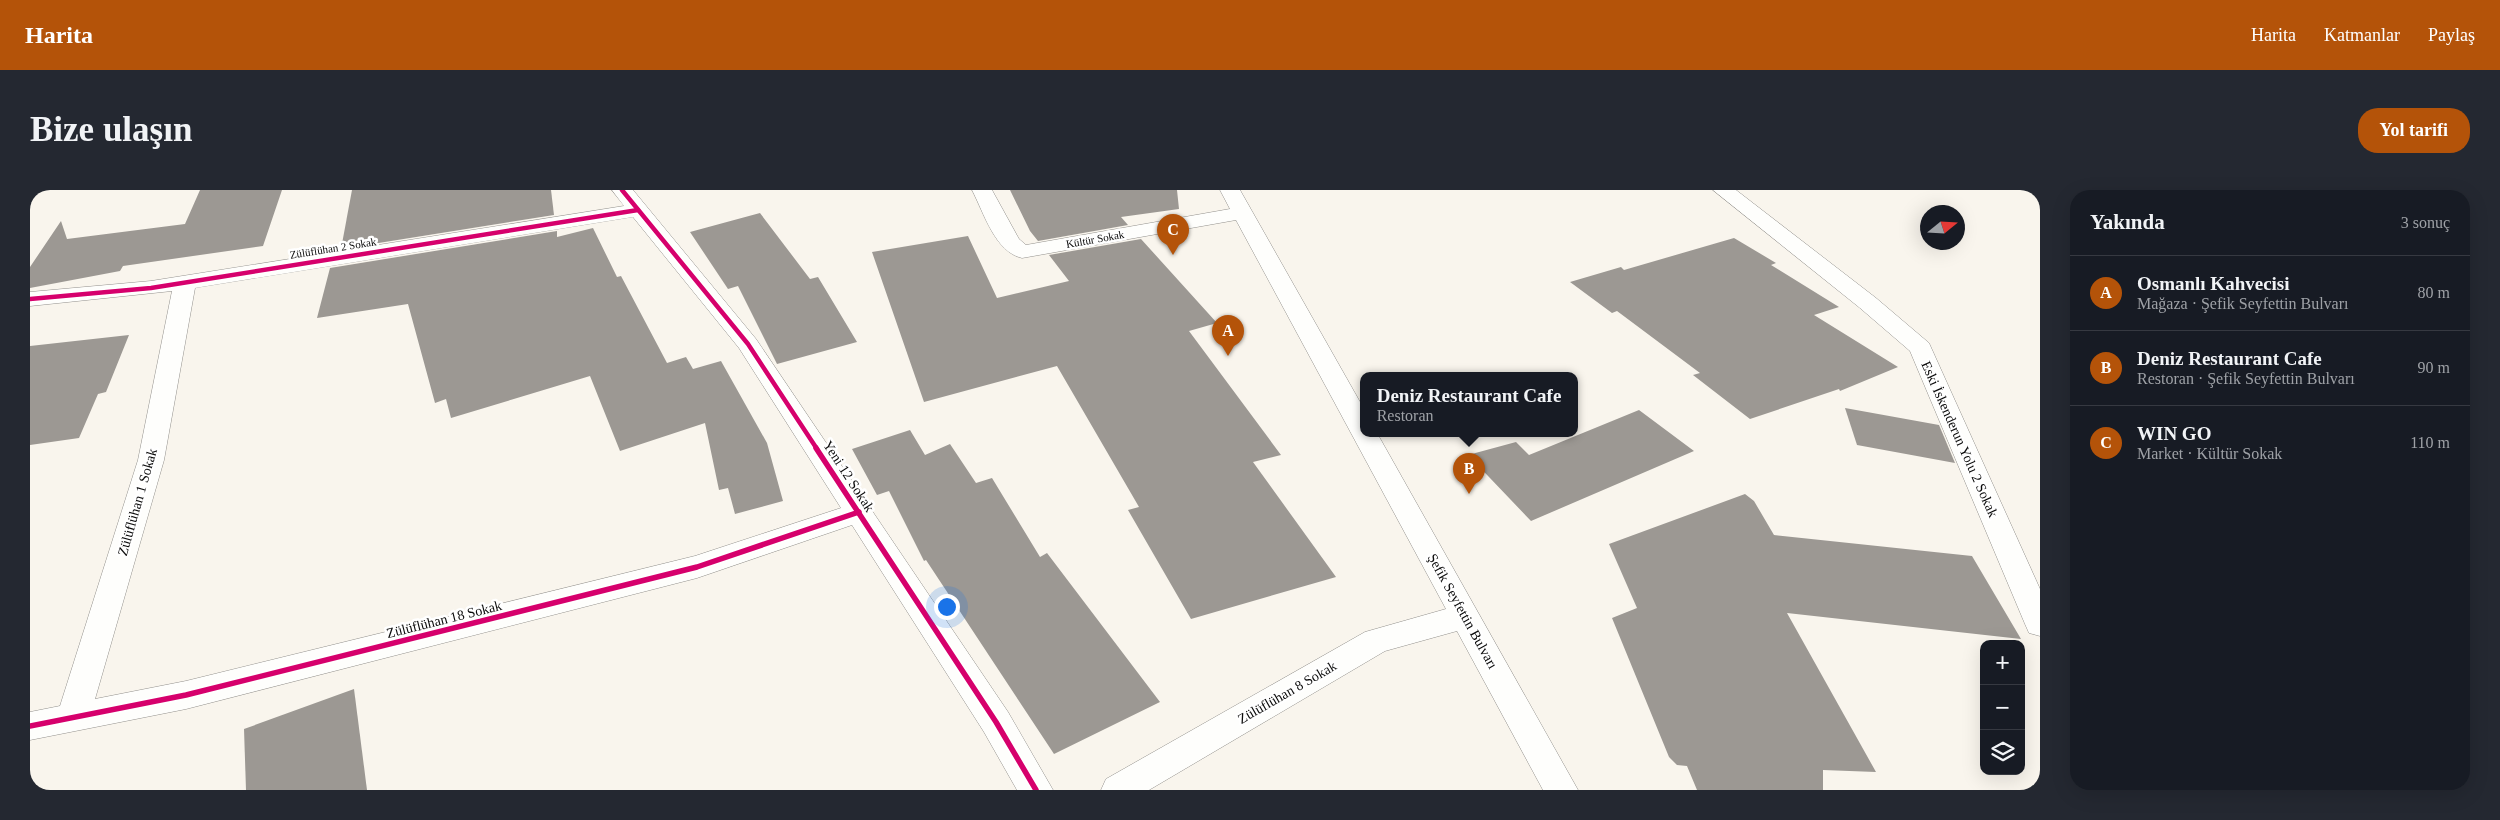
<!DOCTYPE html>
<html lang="tr">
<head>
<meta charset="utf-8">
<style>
  body { margin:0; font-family:"Times New Roman",serif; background:#242831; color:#f1f3f6 }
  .controls { position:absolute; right:15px; bottom:15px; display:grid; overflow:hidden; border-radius:10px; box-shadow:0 5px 20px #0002 }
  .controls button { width:45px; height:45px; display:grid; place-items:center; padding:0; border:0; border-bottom:1px solid #363941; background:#171b24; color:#f1f3f6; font:25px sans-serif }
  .compass { position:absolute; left:1890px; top:15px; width:45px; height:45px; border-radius:50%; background:#171b24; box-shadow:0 5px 20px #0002; rotate:72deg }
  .you { position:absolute; left:916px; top:416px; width:18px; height:18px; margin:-12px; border:4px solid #fff; border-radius:50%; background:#1a73e8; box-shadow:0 0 0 8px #1a73e833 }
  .badge { display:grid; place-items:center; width:32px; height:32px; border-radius:50%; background:#b45309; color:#fff; font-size:16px; font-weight:700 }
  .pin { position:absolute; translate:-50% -41px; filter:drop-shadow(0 1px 2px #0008) }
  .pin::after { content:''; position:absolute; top:26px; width:18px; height:15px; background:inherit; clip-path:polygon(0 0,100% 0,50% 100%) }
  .popup { position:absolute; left:1330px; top:182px; width:218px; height:65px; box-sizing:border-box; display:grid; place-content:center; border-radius:10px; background:#171b24; filter:drop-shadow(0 1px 4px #0005); font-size:16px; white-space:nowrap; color:#9ea1a6 }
  .popup b { font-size:19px; color:#f1f3f6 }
  .popup::after { content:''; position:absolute; left:50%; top:100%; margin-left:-10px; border:10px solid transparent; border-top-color:#171b24 }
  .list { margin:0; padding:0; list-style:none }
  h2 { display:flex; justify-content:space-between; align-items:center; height:65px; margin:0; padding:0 20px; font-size:21px }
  h2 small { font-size:16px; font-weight:400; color:#9ea1a6 }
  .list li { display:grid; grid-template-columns:32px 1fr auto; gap:15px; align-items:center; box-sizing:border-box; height:75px; padding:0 20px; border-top:1px solid #363941 }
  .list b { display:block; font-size:19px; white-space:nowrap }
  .list p { margin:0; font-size:16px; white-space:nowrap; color:#9ea1a6 }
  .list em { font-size:16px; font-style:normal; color:#9ea1a6 }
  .icon { flex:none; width:28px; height:28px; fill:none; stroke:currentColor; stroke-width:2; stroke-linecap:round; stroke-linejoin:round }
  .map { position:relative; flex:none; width:2010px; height:600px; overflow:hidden; border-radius:20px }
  header { display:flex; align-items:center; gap:30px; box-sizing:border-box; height:70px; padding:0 25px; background:#b45309; color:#fff }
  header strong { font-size:24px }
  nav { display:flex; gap:28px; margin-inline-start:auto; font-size:18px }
  .intro { display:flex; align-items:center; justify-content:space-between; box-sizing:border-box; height:120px; padding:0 30px }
  h1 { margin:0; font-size:35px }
  .button { padding:12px 22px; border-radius:20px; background:#b45309; color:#fff; font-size:18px; font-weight:700 }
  main { display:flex; gap:30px; padding:0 30px }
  aside { flex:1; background:#171b24; border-radius:20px; box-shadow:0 5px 20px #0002 }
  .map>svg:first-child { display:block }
</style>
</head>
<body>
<header>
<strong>Harita</strong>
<nav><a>Harita</a><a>Katmanlar</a><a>Paylaş</a></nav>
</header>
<div class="intro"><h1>Bize ulaşın</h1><a class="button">Yol tarifi</a></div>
<main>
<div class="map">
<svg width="2010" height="600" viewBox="0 0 2010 600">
  <rect width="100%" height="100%" fill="#f9f5ed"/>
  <g fill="#9c9893">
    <path d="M170 0H252L233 56 93 76 90 81 0 98V77L31 31 37 49 155 34Z"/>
    <path d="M322 0H521L524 25 311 59Z"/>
    <path d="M980 0H1147L1149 19 1091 27 1098 35 1008 51 1000 41Z"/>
    <path d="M730 23 780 89 788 87 827 152 747 174 708 96 698 99 660 42Z"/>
    <path d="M563 38 587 87 591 86 637 173 656 167 663 179 691 171 737 253 753 311 705 324 698 298 689 300 675 233 590 261 560 186 421 228 416 209 405 213 378 114 287 128 300 78 527 41V47Z"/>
    <path d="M938 46 967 108 1039 91 1019 65 1111 49 1187 133 1159 141 1251 265 1223 272 1306 387 1161 429 1098 320 1109 317 1027 176 894 212 842 62Z"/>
    <path d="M1704 48 1746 73 1741 75 1809 117 1784 125 1868 177 1810 201 1809 199 1720 229 1663 185 1670 183 1587 121 1582 123 1540 92 1591 77 1594 80Z"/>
    <path d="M99 145 76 202 68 204 49 248 0 255V156Z"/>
    <path d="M1815 218 1909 235 1925 273 1827 255Z"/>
    <path d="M1609 220 1664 261 1501 331 1438 265 1486 252 1499 265Z"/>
    <path d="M880 240 895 265 920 254 946 293 962 288 1010 367 1017 363 1130 512 1024 564 896 370 894 371 859 301 847 305 822 259Z"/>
    <path d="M1715 304 1724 311 1744 345 1942 366 1991 449 1757 423 1846 582 1793 580V600H1667L1657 576 1647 575 1639 567 1582 428 1607 418 1579 354Z"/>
    <path d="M324 499 337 600H216L214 539Z"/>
  </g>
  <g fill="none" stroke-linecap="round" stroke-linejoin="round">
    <g stroke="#92908c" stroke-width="1">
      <g id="street">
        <path d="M582 0H603L726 149 978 522 1023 600H987L954 542 822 335 667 388 156 519 0 550V522L30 516 108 270 142 101 0 116V102L121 91 594 16ZM603 27 709 158 811 318 665 366 156 491 65 509 134 270 165 98Z"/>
        <path d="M942 0H962L989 49 996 55 1200 19 1190 0H1210L1334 219V243H1347L1548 600H1513L1427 441 1355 461 1119 600H1071L1076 589 1335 442 1416 419 1206 30 992 68C965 62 954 23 942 0Z"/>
        <path d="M1683 0H1706L1846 108 1899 153 2010 399V446L1999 443 1995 434 1880 161 1830 118Z"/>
      </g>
    </g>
    <use href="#street" fill="#fefefc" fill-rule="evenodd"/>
    <g stroke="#fff" stroke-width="7">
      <g id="cycleway-far1">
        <path d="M592 0 718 154 787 259"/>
        <path d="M0 109 121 98 608 20"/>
      </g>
    </g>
    <g stroke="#fff" stroke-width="9">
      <g id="cycleway">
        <path d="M786 258 966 532 1006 600"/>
        <path d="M0 536 156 505 667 377 829 322"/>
      </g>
    </g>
    <use href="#cycleway-far1" stroke="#d6006c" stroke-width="4.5"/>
    <use href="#cycleway" stroke="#d6006c" stroke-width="5.5"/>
  </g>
  <g text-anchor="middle" stroke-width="5" stroke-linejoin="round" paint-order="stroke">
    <g font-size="11" fill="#0a0a0a" stroke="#fff">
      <text transform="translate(1065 49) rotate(-10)" y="4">Kültür Sokak</text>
      <text transform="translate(303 58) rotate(-9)" y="4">Zülüflühan 2 Sokak</text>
    </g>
    <g font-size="14" fill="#0a0a0a" stroke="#fff">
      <text transform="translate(1930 249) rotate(66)" y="5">Eski İskenderun Yolu 2 Sokak</text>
      <text transform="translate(819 286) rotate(57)" y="5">Yeni 12 Sokak</text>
      <text transform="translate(107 312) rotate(-74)" y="5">Zülüflühan 1 Sokak</text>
      <text transform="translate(1433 421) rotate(61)" y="5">Şefik Seyfettin Bulvarı</text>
      <text transform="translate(414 429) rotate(-14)" y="5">Zülüflühan 18 Sokak</text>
      <text transform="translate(1257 502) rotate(-30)" y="5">Zülüflühan 8 Sokak</text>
    </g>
  </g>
</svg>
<div class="controls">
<button>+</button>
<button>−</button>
<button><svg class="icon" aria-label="layers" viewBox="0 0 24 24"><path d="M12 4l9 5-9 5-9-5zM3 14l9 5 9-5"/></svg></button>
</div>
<svg class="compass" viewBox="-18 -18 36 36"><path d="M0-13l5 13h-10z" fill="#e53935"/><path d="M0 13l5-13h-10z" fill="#9ea1a6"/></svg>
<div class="you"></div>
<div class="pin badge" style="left:1198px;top:166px">A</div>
<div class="pin badge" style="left:1439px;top:304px">B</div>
<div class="popup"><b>Deniz Restaurant Cafe</b>Restoran</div>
<div class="pin badge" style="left:1143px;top:65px">C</div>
</div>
<aside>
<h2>Yakında<small>3 sonuç</small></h2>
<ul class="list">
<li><span class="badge">A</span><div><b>Osmanlı Kahvecisi</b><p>Mağaza · Şefik Seyfettin Bulvarı</p></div><em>80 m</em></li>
<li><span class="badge">B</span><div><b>Deniz Restaurant Cafe</b><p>Restoran · Şefik Seyfettin Bulvarı</p></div><em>90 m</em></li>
<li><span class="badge">C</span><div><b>WIN GO</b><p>Market · Kültür Sokak</p></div><em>110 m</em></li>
</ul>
</aside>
</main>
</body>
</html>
